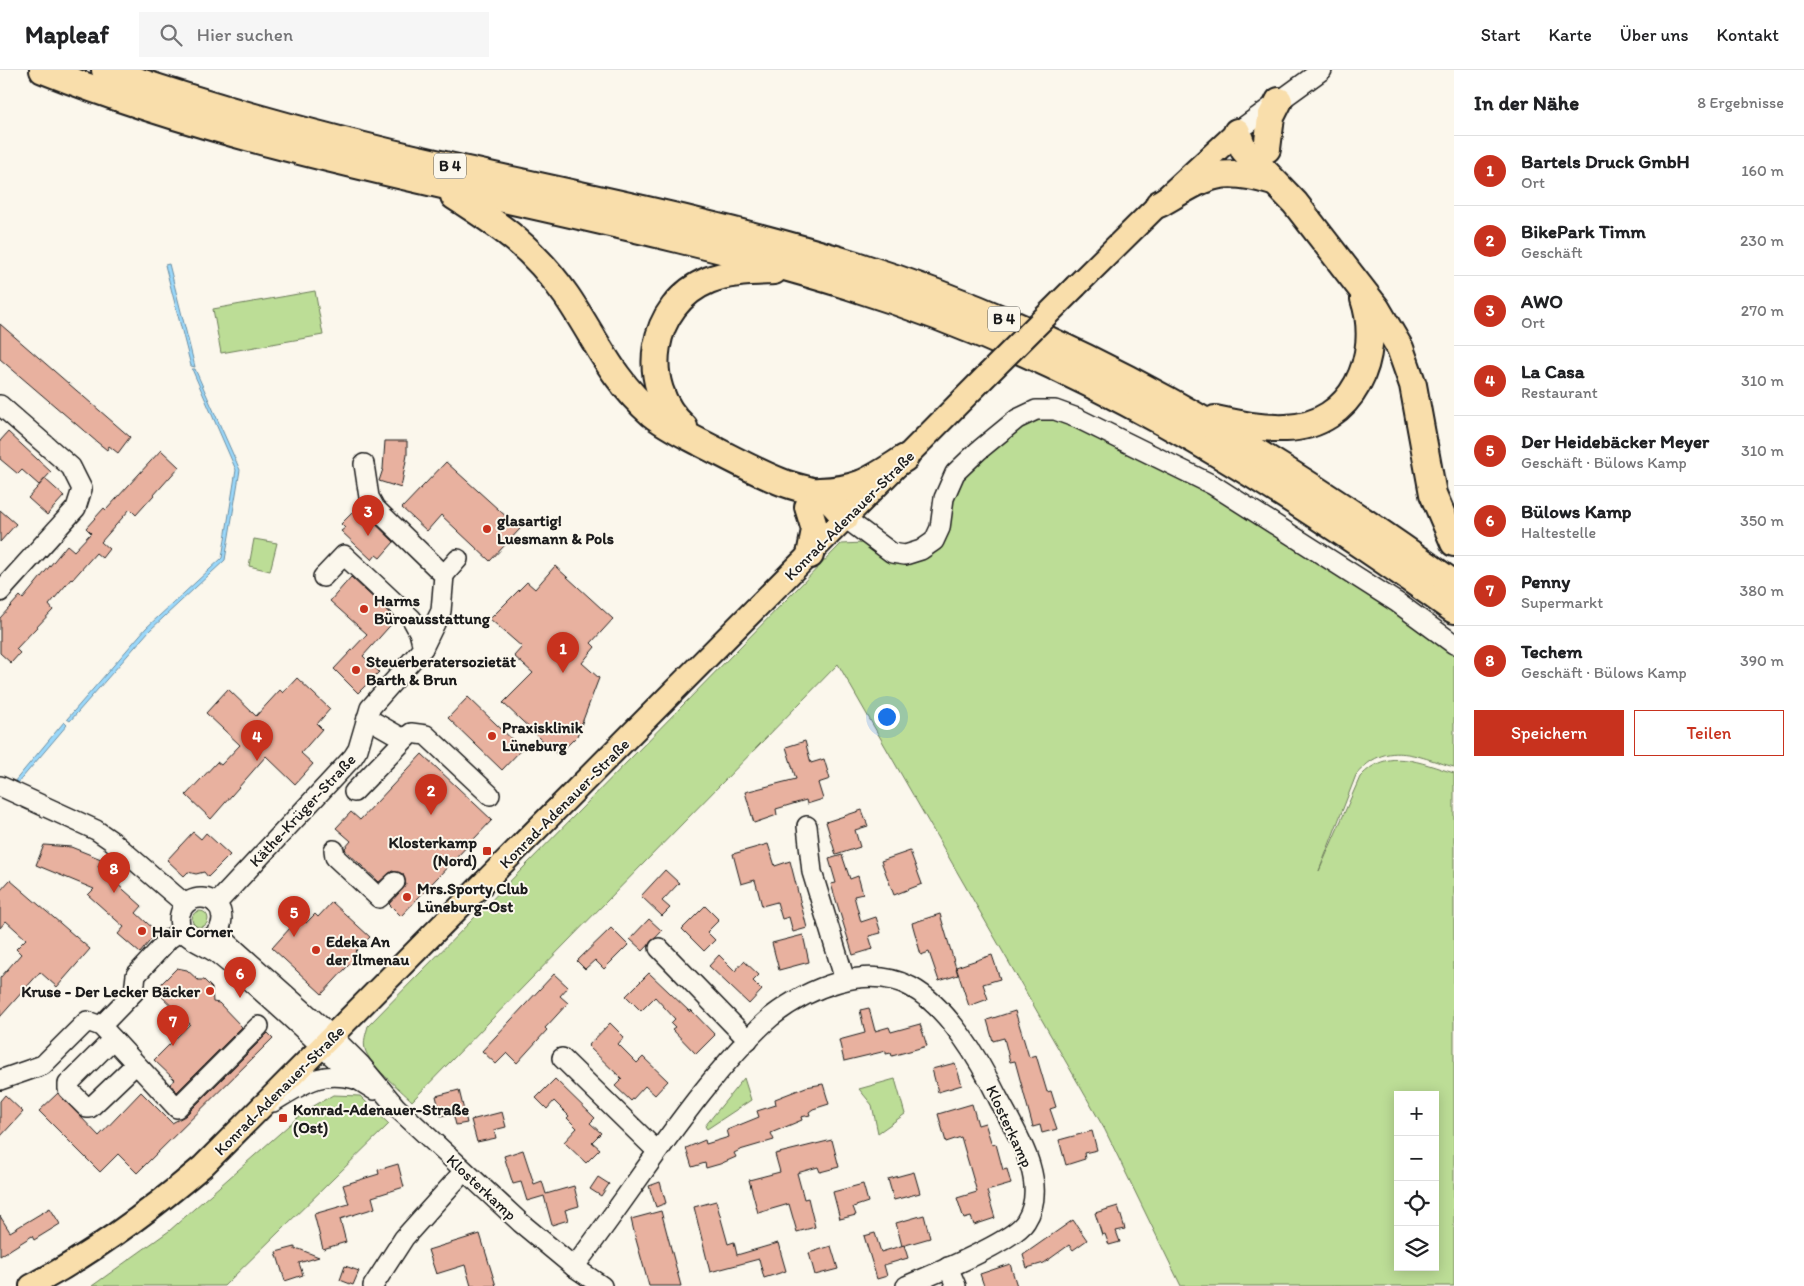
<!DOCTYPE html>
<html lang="de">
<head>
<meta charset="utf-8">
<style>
  body { margin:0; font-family:Itim,sans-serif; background:#f6f6f6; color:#202124 }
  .controls { position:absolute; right:15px; bottom:15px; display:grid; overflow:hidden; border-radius:0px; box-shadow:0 2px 12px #0003 }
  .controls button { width:45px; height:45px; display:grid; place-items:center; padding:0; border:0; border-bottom:1px solid #e0e0e0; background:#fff; color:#202124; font:25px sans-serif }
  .you { position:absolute; left:886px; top:646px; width:18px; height:18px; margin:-12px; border:4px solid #fff; border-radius:50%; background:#1a73e8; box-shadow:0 0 0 8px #1a73e833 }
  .badge { display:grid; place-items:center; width:32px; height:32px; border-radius:50%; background:#c8321e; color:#fff; font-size:16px; font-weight:700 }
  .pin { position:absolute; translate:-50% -41px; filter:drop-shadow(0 1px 2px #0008) }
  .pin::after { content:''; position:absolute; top:26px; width:18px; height:15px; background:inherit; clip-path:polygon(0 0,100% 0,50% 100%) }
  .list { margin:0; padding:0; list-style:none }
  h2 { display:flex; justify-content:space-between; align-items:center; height:65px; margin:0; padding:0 20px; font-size:21px }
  h2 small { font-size:16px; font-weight:400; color:#757577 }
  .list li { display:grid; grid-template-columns:32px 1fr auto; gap:15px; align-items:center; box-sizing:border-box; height:70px; padding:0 20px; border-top:1px solid #e0e0e0 }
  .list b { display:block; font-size:19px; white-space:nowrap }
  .list p { margin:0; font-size:16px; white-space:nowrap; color:#757577 }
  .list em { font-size:16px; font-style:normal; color:#757577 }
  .actions { display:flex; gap:10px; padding:15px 20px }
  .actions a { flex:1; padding:11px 0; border:1px solid #c8321e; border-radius:0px; text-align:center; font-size:18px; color:#c8321e }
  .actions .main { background:#c8321e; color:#fff }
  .icon { flex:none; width:28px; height:28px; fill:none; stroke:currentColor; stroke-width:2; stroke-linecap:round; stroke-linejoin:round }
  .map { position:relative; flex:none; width:1454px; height:1216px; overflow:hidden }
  header { display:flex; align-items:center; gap:30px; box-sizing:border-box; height:70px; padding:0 25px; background:#fff; border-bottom:1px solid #e0e0e0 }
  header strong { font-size:24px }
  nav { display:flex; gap:28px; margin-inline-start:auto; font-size:18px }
  .search { width:350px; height:45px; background:#f6f6f6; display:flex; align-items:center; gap:12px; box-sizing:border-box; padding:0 18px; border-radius:0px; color:#757577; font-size:19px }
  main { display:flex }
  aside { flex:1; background:#fff }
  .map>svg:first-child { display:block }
</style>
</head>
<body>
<header>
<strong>Mapleaf</strong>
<div class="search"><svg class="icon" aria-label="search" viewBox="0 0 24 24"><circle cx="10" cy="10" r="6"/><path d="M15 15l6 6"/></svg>Hier suchen</div>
<nav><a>Start</a><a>Karte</a><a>Über uns</a><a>Kontakt</a></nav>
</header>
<main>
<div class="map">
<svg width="1454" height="1216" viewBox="0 0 1454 1216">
  <rect width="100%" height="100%" fill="#fbf7ec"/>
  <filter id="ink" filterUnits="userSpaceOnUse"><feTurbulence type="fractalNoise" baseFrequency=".02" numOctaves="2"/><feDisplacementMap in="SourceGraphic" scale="10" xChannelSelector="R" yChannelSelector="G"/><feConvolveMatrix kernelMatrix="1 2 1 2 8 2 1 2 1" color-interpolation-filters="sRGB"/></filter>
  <g filter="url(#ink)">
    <g fill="#bcdd96" stroke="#6c7c59" fill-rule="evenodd">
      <path d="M315 221 323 265 221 283 213 239Z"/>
      <path d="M1054 345 1210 422 1393 540 1454 584V697C1415 686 1386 669 1356 705L1319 801 1360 707C1388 676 1420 693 1454 703V1216H1181L1105 1060 838 594 412 1031C400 1019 369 995 365 979 363 971 366 964 368 956L841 474 864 473 905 492 924 489 938 476 949 430 960 407 981 385 1037 346ZM1398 1025H1435V1197H1398Z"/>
      <path d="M254 469 277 473 270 501 249 496Z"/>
      <circle cx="200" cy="849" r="8"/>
      <path d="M744 1008 751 1030 707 1059 705 1056Z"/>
      <path d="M895 1009 905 1044 878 1063 872 1035 859 1019Z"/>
      <path d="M333 1025 360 1026 389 1054 224 1216H92L169 1161 305 1041Z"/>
    </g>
    <g fill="#9ad8fb" stroke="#688da2">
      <path d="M169 194 195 297 191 296 165 195Z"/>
      <path d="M192 299H195L240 400 225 490 149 561 70 651 67 649 146 558 222 488 236 400Z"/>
      <path d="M64 652 67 655 17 714 14 712Z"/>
    </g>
    <g fill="#e8b19f" stroke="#1c1c1c">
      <path d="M0 254 130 367 118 383 109 376 107 380 97 372 0 289Z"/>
      <path d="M8 362 51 402 39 415 22 400 18 404 0 389V371Z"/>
      <path d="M385 371H407V385L401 418 379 411 383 399Z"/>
      <path d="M161 380 179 397 136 445 130 439 101 472 109 479 102 488 96 483 72 510 71 509 49 535 53 540 16 579 20 583 11 593 0 583V548L20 526 23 529 67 475 74 481 91 463 86 458 104 438 106 440Z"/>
      <path d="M446 392 520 459 490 491 441 445 427 461 402 438Z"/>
      <path d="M45 409 64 426 47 445 28 428Z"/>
      <path d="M358 437 394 472 380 488 376 485 372 490 341 461 345 458 341 454Z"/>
      <path d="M0 440 16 454 0 472Z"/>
      <path d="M555 496 613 549 591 573 595 577 582 593 599 608 577 666 558 685 503 633 533 603 514 586 522 577 490 549 527 512 535 519Z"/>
      <path d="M351 507 396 549 363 586 379 602 358 623 334 599 367 564 330 531Z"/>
      <path d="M297 608 330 639 317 654 322 659 301 683 313 694 295 714 266 686 211 749 186 725 217 692 221 695 240 675 206 643 228 619 256 646 280 620 283 623Z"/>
      <path d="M468 627 522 679 502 700 448 648Z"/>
      <path d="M805 671 811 693 824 689 830 709 818 713 823 729 807 734 806 730 776 739 777 745 754 753 745 722 796 709 786 677Z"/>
      <path d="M422 684 492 750 401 846 389 834 406 815 403 804 392 801 379 812 346 781 345 778 351 771 336 758 351 742 360 750Z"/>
      <path d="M862 740 868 756 855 760 860 777 836 785 826 752Z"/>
      <path d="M193 762 201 769 206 763 230 785 208 807 204 802 196 804 188 802 184 806 167 790Z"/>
      <path d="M768 774 775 796 790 791 807 858 793 862 789 847 782 849 777 832 762 836 755 810 741 814 733 784Z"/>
      <path d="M44 775 71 777 101 789 98 797 142 836 136 843 157 862 140 883 118 864 124 857 88 825 94 819 36 795Z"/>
      <path d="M910 781 922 814 894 825 881 791Z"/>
      <path d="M842 785 850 809 858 806 863 824 854 826 861 852 876 847 881 863 869 866 873 879 853 885 831 814 836 813 829 789Z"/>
      <path d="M665 800 679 813 662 831 670 838 662 846 641 826Z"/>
      <path d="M10 810 90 879 57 917 40 902 0 947V908L21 884 16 879 26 869 6 851 0 858V821Z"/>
      <path d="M332 832 370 867 355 882 358 885 322 924 272 878 300 847 306 853 315 844 318 847Z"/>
      <path d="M705 836 719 850 707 862 715 870 704 881 682 859Z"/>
      <path d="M940 844 958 905 939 911 929 882 921 885 912 853Z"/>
      <path d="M649 849 662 861 643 881 630 869Z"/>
      <path d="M611 858 628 875 604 899 595 890 585 899 577 891Z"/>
      <path d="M803 865 809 892 779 900 772 873Z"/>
      <path d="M719 885 735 901 744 891 759 905 753 911 762 920 749 934 709 896Z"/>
      <path d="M992 885 1000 909 983 914 988 929 969 936 956 897Z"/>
      <path d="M177 898 187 900 198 910H204L212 918 213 932 219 933 242 957 177 1022 170 1014 175 1010 154 990 190 954 155 920Z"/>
      <path d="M649 903 690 942 691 940 715 965 696 984 672 959 675 957 671 953 675 949 655 927 641 941 626 926Z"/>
      <path d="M554 904 568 917 560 926 568 933 545 958 547 960 517 993 507 983 496 994 482 981Z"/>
      <path d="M869 938 875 961 889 957 891 962 920 954 927 976 892 986 891 983 886 984V981L844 991 839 970 865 963 860 940Z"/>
      <path d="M1015 941 1029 987 1036 985 1047 1022 1051 1021 1056 1037 1050 1039 1057 1059 1042 1063 1040 1055 1033 1057 1015 991 1010 992 1004 968 993 971 987 950Z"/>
      <path d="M610 953 624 967 618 974 637 993 643 987 668 1011 655 1025 645 1016 631 1031 615 1016 622 1009 588 976Z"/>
      <path d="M268 963 273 968 137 1103 118 1084 100 1102 39 1041 58 1023 99 1066 141 1022 172 1053 185 1046Z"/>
      <path d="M955 993 962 1015 938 1022 932 999Z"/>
      <path d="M555 1009 595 1048 590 1053 601 1063 592 1072 600 1079 586 1093 564 1072 577 1058 567 1048 569 1046 554 1031 547 1039 536 1028Z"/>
      <path d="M823 1014 829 1034 813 1039 809 1042 810 1045 801 1047 802 1050 771 1063 774 1070 740 1080 734 1083 736 1087 720 1094 706 1098 705 1093 692 1097 686 1078 705 1070 706 1074 729 1067 727 1060 759 1047 757 1041 776 1035 775 1029 806 1017Z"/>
      <path d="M459 1020 467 1053 456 1055 453 1043 441 1046 436 1026Z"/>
      <path d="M5 1025 23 1042 0 1067V1031Z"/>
      <path d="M972 1034 978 1055 985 1053 992 1075 996 1074 1003 1100 1007 1099 1011 1114 987 1121 995 1148 974 1155 971 1147 964 1149 957 1128 977 1122 961 1067 946 1072 938 1044Z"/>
      <path d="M502 1042 506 1057 494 1060 496 1068 477 1072 471 1050Z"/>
      <path d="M1092 1061 1097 1080 1084 1083 1085 1089 1066 1095 1059 1070Z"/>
      <path d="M832 1070 839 1097 820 1102 818 1097 797 1103 804 1129 808 1128 815 1157 797 1162 789 1134 758 1143 749 1110 780 1102 775 1084Z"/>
      <path d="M523 1080 534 1114 542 1111 546 1124 574 1116 579 1136 565 1140 568 1150 552 1155 544 1126 527 1131 521 1112 513 1114 504 1086Z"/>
      <path d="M398 1094 404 1117 372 1127 375 1138 340 1149 346 1172 323 1179 314 1144 349 1134 343 1115 379 1104 378 1100Z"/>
      <path d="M914 1102 920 1123 894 1130 888 1109Z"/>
      <path d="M598 1107 609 1114 601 1126 590 1119Z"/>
      <path d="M660 1112 666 1133 656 1137 649 1116Z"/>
      <path d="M863 1114 868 1132 853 1137 856 1145 840 1149 833 1122Z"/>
      <path d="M716 1131 728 1174 734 1172 737 1185 778 1173 786 1201 764 1208 759 1189 710 1202 694 1137Z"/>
      <path d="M1118 1136 1125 1159 1116 1161 1120 1172 1109 1175 1105 1164 1102 1165 1095 1143Z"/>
      <path d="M50 1138 60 1154 34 1170 32 1166 0 1186V1146L10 1162Z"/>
      <path d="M661 1141 681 1216H649L635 1166 631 1149Z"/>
      <path d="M924 1145 930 1168 902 1176 896 1153Z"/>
      <path d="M1073 1150 1087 1170 1073 1180 1069 1175 1044 1193 1027 1198 1023 1185Z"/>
      <path d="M875 1163 881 1182 904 1175 908 1188 884 1195 887 1206 877 1209 864 1166Z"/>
      <path d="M480 1164 496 1216H471L465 1195 436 1204 428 1180Z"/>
      <path d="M831 1176 838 1199 815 1205 809 1183Z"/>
      <path d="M295 1177V1180L299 1179 319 1187 299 1193 303 1205 285 1211 276 1182Z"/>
      <path d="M1010 1194 1017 1216H984L980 1204Z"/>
      <path d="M345 1196 359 1201 353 1215 340 1210Z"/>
    </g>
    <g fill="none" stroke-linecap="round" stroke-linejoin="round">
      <g stroke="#1c1c1c" stroke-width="22">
        <g id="minor">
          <path d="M1238 61 1322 0"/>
          <path d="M0 335 71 397 82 419 76 438 0 522"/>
          <path d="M845 448 892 483 905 485 921 480 934 471 940 458 944 428 955 403 978 381 1017 349 1036 340H1055L1077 348 1213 415 1398 533 1454 574"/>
          <path d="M444 505 458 489"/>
          <path d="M323 507 344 485 412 549 419 562 423 578"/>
          <path d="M367 648 404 669"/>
          <path d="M0 716 96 760 112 771 185 834"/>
          <path d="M354 722 411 663 426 665 490 725"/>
          <path d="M807 756 812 802 845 910"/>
          <path d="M334 780 335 787 379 828 395 812"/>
          <path d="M216 834 353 687 358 679 370 638 423 578 441 541 444 505 375 438 369 427 364 394"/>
          <path d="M219 860 228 873 332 966 361 995 396 1037 521 1153 574 1197 602 1216"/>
          <path d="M199 871C229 869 229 829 202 828 185 827 174 845 182 860 187 869 209 877 219 885 267 924 312 968 358 1010L374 1020"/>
          <path d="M659 878 748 970"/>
          <path d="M101 956 177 1038 259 956"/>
          <path d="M113 969 68 1014V1019L87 1038H90L136 994"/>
          <path d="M562 988 657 1081"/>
          <path d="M0 1010 43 995 87 951 101 956 134 922 136 905 169 869 182 860"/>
          <path d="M273 1032C303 1014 321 999 358 1010"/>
          <path d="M574 1197C620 1138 660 1074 708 1015 727 992 748 967 771 947 808 918 867 893 911 917 948 937 980 991 998 1028 1016 1062 1050 1113 1026 1151 1014 1172 931 1205 906 1216"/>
          <path d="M948 1197 956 1216"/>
          <path d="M373 1216 404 1168 464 1101"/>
        </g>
      </g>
      <g stroke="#1c1c1c" stroke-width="26">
        <g id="major">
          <path d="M1076 216 1159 134 1238 61"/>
          <path d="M31 1216C94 1183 149 1142 203 1096L988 304"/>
        </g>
      </g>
      <g stroke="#1c1c1c" stroke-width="30">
        <g id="highway">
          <path d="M43 0C303 103 583 133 849 216 1072 285 1266 405 1454 540"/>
          <path d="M105 0C216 39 329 69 444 95 581 126 721 153 856 195 1078 265 1266 379 1454 514"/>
          <path d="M1237 62 1244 80 1295 133 1377 239 1400 278 1413 315 1433 424 1454 473"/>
          <path d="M1267 79 1271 47 1279 31"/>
          <path d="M454 126C501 156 533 178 566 225 595 267 611 309 652 344 667 356 684 364 701 373 727 386 752 400 779 411 813 425 820 414 845 448"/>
          <path d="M1159 134C1206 107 1218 95 1273 112"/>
          <path d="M1215 349C1238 354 1262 359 1286 358 1353 356 1383 286 1364 229"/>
          <path d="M684 357C637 315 650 234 709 210 729 202 752 202 774 201"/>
          <path d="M819 421C859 420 872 409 905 388"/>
          <path d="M808 437 815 460 810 485"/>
        </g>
      </g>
      <use href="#minor" stroke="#fbf7ec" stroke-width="19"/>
      <use href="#major" stroke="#f9deab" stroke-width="22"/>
      <use href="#highway" stroke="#f9deab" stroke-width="26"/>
      <g stroke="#1c1c1c" stroke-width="26" stroke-linecap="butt">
        <path id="major-bridge" d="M988 304 1076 216"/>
      </g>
      <use href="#major-bridge" stroke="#f9deab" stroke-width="22"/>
    </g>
  </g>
  <g fill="#c8321e" stroke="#fbf7ec" stroke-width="2">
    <circle cx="487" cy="459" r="5"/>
    <circle cx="364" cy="539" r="5"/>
    <circle cx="356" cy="600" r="5"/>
    <circle cx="492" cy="666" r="5"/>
    <rect x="482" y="776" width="10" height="10" rx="2.5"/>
    <circle cx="407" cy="827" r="5"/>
    <circle cx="142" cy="861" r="5"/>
    <circle cx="316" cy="880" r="5"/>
    <circle cx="210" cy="921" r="5"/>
    <rect x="278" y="1043" width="10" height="10" rx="2.5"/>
  </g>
  <g text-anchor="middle" stroke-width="4" stroke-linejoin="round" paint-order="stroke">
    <g fill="#fbf7ec" stroke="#5f5e5a" stroke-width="1">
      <rect x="434" y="83.5" width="32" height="25" rx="4"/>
      <rect x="988" y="236.5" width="32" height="25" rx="4"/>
    </g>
    <g font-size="15" font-weight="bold" fill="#1c1c1c">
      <text x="450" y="101">B 4</text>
      <text x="1004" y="254">B 4</text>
    </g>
    <g font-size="16" fill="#1c1c1c" stroke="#fbf7ec">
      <text transform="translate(849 445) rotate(-45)" y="6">Konrad-Adenauer-Straße</text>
      <text transform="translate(564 733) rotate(-45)" y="6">Konrad-Adenauer-Straße</text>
      <text transform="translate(302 740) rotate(-47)" y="6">Käthe-Krüger-Straße</text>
      <text transform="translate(279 1020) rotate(-45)" y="6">Konrad-Adenauer-Straße</text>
      <text transform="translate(1010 1056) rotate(65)" y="6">Klosterkamp</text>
      <text transform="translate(482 1117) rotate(43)" y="6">Klosterkamp</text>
    </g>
    <g font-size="16" font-weight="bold" fill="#1c1c1c" stroke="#fbf7ec" text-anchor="start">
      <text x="497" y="456">glasartig!<tspan x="497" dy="18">Luesmann &amp; Pols</tspan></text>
      <text x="374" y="536">Harms<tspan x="374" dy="18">Büroausstattung</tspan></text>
      <text x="366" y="597">Steuerberatersozietät<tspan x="366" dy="18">Barth &amp; Brun</tspan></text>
      <text x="502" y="663">Praxisklinik<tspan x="502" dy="18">Lüneburg</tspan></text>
      <text x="477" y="778" text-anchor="end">Klosterkamp<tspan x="477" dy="18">(Nord)</tspan></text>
      <text x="417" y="824">Mrs.Sporty Club<tspan x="417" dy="18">Lüneburg-Ost</tspan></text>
      <text x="152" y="867">Hair Corner</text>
      <text x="326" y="877">Edeka An<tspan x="326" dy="18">der Ilmenau</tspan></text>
      <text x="200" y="927" text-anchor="end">Kruse - Der Lecker Bäcker</text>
      <text x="293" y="1045">Konrad-Adenauer-Straße<tspan x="293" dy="18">(Ost)</tspan></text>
    </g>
  </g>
</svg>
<div class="controls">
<button>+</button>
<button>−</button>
<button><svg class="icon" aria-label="locate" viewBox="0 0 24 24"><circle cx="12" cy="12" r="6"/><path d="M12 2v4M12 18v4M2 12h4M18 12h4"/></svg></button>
<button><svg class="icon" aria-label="layers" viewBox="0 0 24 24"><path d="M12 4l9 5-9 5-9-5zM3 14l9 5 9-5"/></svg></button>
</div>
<div class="you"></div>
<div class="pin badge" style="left:563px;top:603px">1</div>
<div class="pin badge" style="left:431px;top:745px">2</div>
<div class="pin badge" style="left:368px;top:466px">3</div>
<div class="pin badge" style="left:257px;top:691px">4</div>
<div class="pin badge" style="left:294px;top:867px">5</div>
<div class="pin badge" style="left:240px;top:928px">6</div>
<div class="pin badge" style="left:173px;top:976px">7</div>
<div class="pin badge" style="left:114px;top:823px">8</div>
</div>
<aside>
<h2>In der Nähe<small>8 Ergebnisse</small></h2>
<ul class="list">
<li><span class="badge">1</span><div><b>Bartels Druck GmbH</b><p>Ort</p></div><em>160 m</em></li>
<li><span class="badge">2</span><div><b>BikePark Timm</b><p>Geschäft</p></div><em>230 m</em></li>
<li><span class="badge">3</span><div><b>AWO</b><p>Ort</p></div><em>270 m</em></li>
<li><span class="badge">4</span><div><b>La Casa</b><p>Restaurant</p></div><em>310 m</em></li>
<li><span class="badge">5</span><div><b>Der Heidebäcker Meyer</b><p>Geschäft · Bülows Kamp</p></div><em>310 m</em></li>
<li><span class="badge">6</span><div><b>Bülows Kamp</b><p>Haltestelle</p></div><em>350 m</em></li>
<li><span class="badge">7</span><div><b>Penny</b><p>Supermarkt</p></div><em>380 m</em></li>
<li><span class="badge">8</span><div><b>Techem</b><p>Geschäft · Bülows Kamp</p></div><em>390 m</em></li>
</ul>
<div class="actions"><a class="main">Speichern</a><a>Teilen</a></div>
</aside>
</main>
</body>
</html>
